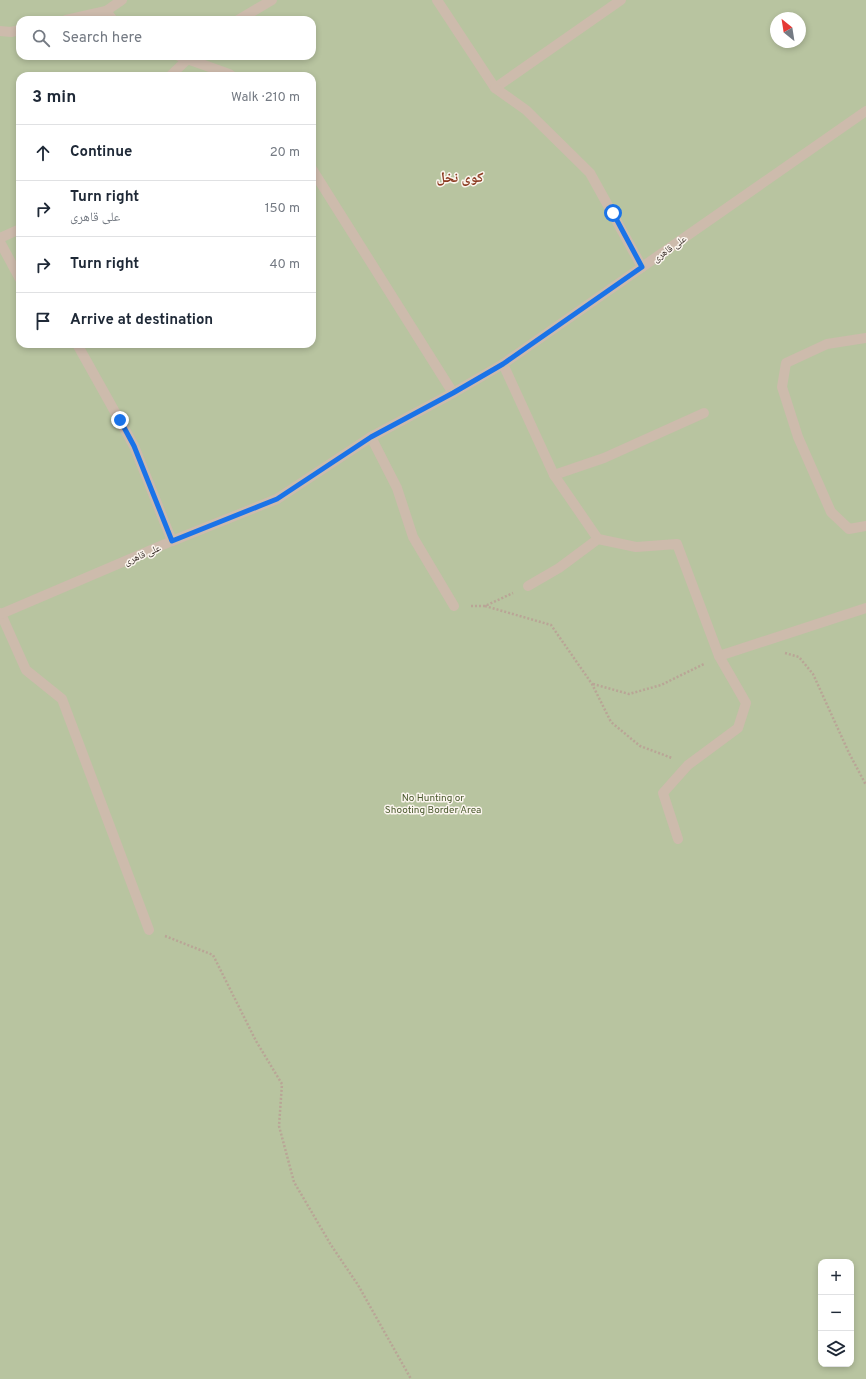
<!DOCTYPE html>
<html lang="en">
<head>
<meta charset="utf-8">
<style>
  body { margin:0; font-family:Overpass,"Noto Naskh Arabic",sans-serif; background:#f6f6f7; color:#1f2937 }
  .controls { position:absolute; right:12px; bottom:12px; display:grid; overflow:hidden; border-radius:8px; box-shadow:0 2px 6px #0003 }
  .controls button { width:36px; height:36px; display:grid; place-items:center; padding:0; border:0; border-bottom:1px solid #e0e1e3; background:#fff; color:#1f2937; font:20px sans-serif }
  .compass { position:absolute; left:770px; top:12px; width:36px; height:36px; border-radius:50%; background:#fff; box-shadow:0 2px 6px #0003; rotate:330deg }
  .stop { position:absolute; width:12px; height:12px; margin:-9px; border:3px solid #1a73e8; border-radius:50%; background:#fff }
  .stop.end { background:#1a73e8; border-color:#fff; box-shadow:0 1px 4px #0008 }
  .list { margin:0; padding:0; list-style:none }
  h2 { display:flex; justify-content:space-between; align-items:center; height:52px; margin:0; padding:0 16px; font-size:17px }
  h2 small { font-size:13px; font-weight:400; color:#747a83 }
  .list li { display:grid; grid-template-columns:26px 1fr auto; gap:12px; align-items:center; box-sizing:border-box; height:56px; padding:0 16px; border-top:1px solid #e0e1e3 }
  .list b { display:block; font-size:15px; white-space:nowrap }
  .list p { margin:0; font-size:13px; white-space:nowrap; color:#747a83 }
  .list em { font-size:13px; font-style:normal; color:#747a83 }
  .icon { flex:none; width:22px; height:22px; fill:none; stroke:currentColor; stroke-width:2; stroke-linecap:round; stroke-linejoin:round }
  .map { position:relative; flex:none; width:866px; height:1379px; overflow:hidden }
  .search { position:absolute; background:#fff; box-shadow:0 2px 6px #0003; left:16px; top:16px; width:300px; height:44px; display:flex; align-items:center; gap:10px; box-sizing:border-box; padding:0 14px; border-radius:12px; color:#747a83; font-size:15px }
  .panel { position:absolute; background:#fff; box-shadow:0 2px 6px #0003; left:16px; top:72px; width:300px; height:276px; border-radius:12px }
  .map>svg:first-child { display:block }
</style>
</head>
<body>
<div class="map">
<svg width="866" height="1379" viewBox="0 0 866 1379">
  <rect width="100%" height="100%" fill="#f4ebe1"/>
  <path fill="#b8c4a0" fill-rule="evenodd" d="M0 0H866V1379H0ZM776 18H800V42H776ZM20 20H312V56H20ZM20 76H312V344H20ZM821 1262H851V1364H821Z"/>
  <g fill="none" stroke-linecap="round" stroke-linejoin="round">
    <g stroke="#b9a596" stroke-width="2.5" stroke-dasharray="2 2" stroke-linecap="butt">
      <path d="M471 606H485L513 593"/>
      <path d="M485 606 551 625 592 684 611 722 640 746 672 758"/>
      <path d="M785 653 799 657 813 674 849 753 866 785"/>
      <path d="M593 684 629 694 661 685 704 664"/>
      <path d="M165 936 213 955 256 1041 282 1084 279 1126 294 1182 331 1245 358 1285 411 1379"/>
    </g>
    <g stroke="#cdbbac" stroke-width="10">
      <path d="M238 20 272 0"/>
      <path d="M170 76 191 56"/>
      <path d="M371 437 397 488 413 537 454 606"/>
      <path d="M554 475 604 458 704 413"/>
      <path d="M528 586 559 568 598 539"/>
      <path d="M1 614 26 670 62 699 149 930"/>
      <path d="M678 839 663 793 688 765 738 728 746 703 719 656"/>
    </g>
    <g stroke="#cdbbac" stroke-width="10">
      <path d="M437 0 495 88 621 0"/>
      <path d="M106 11 113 20"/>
      <path d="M66 20 106 11 122 0"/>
      <path d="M0 31 11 32 20 30"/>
      <path d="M179 56 229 74 232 76"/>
      <path d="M495 88 526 110 590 173 642 267"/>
      <path d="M312 169 453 393"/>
      <path d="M0 238 20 229"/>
      <path d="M0 242 20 279"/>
      <path d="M866 338 827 344 786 363 782 387 798 437 831 512 849 529 866 526"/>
      <path d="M77 344 134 446 172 541"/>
      <path d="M503 364 554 475 598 539 636 547 677 544 719 656 866 608"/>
      <path d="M0 613 1 614 172 541 277 499 371 437 453 393 503 364 866 111"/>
    </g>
  </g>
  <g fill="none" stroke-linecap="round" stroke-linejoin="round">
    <path stroke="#1a73e8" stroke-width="5" d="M120 420 134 446 172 541 277 499 371 437 453 393 503 364 642 267 613 213"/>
  </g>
  <g text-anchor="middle" stroke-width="3" stroke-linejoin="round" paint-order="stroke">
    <g font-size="10" fill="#3b302b" stroke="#fbf5ee">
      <text transform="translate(669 248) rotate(-35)" y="4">علی قاهری</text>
      <text transform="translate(142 554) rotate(-23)" y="4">علی قاهری</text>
    </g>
    <g font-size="10" fill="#4a5a2e" stroke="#fbf5ee">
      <text x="433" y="801">No Hunting or<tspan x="433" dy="12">Shooting Border Area</tspan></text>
    </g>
    <g font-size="14" font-weight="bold" fill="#8c3b22" stroke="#fbf5ee">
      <text x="460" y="182">کوی نخل</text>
    </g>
  </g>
</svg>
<div class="controls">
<button>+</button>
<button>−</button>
<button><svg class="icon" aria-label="layers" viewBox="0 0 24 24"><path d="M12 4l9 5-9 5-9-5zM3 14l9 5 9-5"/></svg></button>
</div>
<svg class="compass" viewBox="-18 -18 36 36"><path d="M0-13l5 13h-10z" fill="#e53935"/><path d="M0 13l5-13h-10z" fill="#747a83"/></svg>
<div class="stop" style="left:613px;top:213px"></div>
<div class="stop end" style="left:120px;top:420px"></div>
<div class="search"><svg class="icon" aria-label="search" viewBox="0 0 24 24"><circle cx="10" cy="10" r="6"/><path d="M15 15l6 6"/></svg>Search here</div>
<section class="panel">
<h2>3 min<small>Walk · 210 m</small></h2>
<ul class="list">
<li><svg class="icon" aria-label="ahead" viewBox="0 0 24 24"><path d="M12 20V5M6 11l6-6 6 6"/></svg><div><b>Continue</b></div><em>20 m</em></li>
<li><svg class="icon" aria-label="right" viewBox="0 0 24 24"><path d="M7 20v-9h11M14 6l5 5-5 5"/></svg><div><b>Turn right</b><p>علی قاهری</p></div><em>150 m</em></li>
<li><svg class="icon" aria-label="right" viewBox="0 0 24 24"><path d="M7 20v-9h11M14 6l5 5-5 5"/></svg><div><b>Turn right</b></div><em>40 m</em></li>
<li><svg class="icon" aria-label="arrive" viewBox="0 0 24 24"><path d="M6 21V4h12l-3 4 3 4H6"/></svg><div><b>Arrive at destination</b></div></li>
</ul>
</section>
</div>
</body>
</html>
